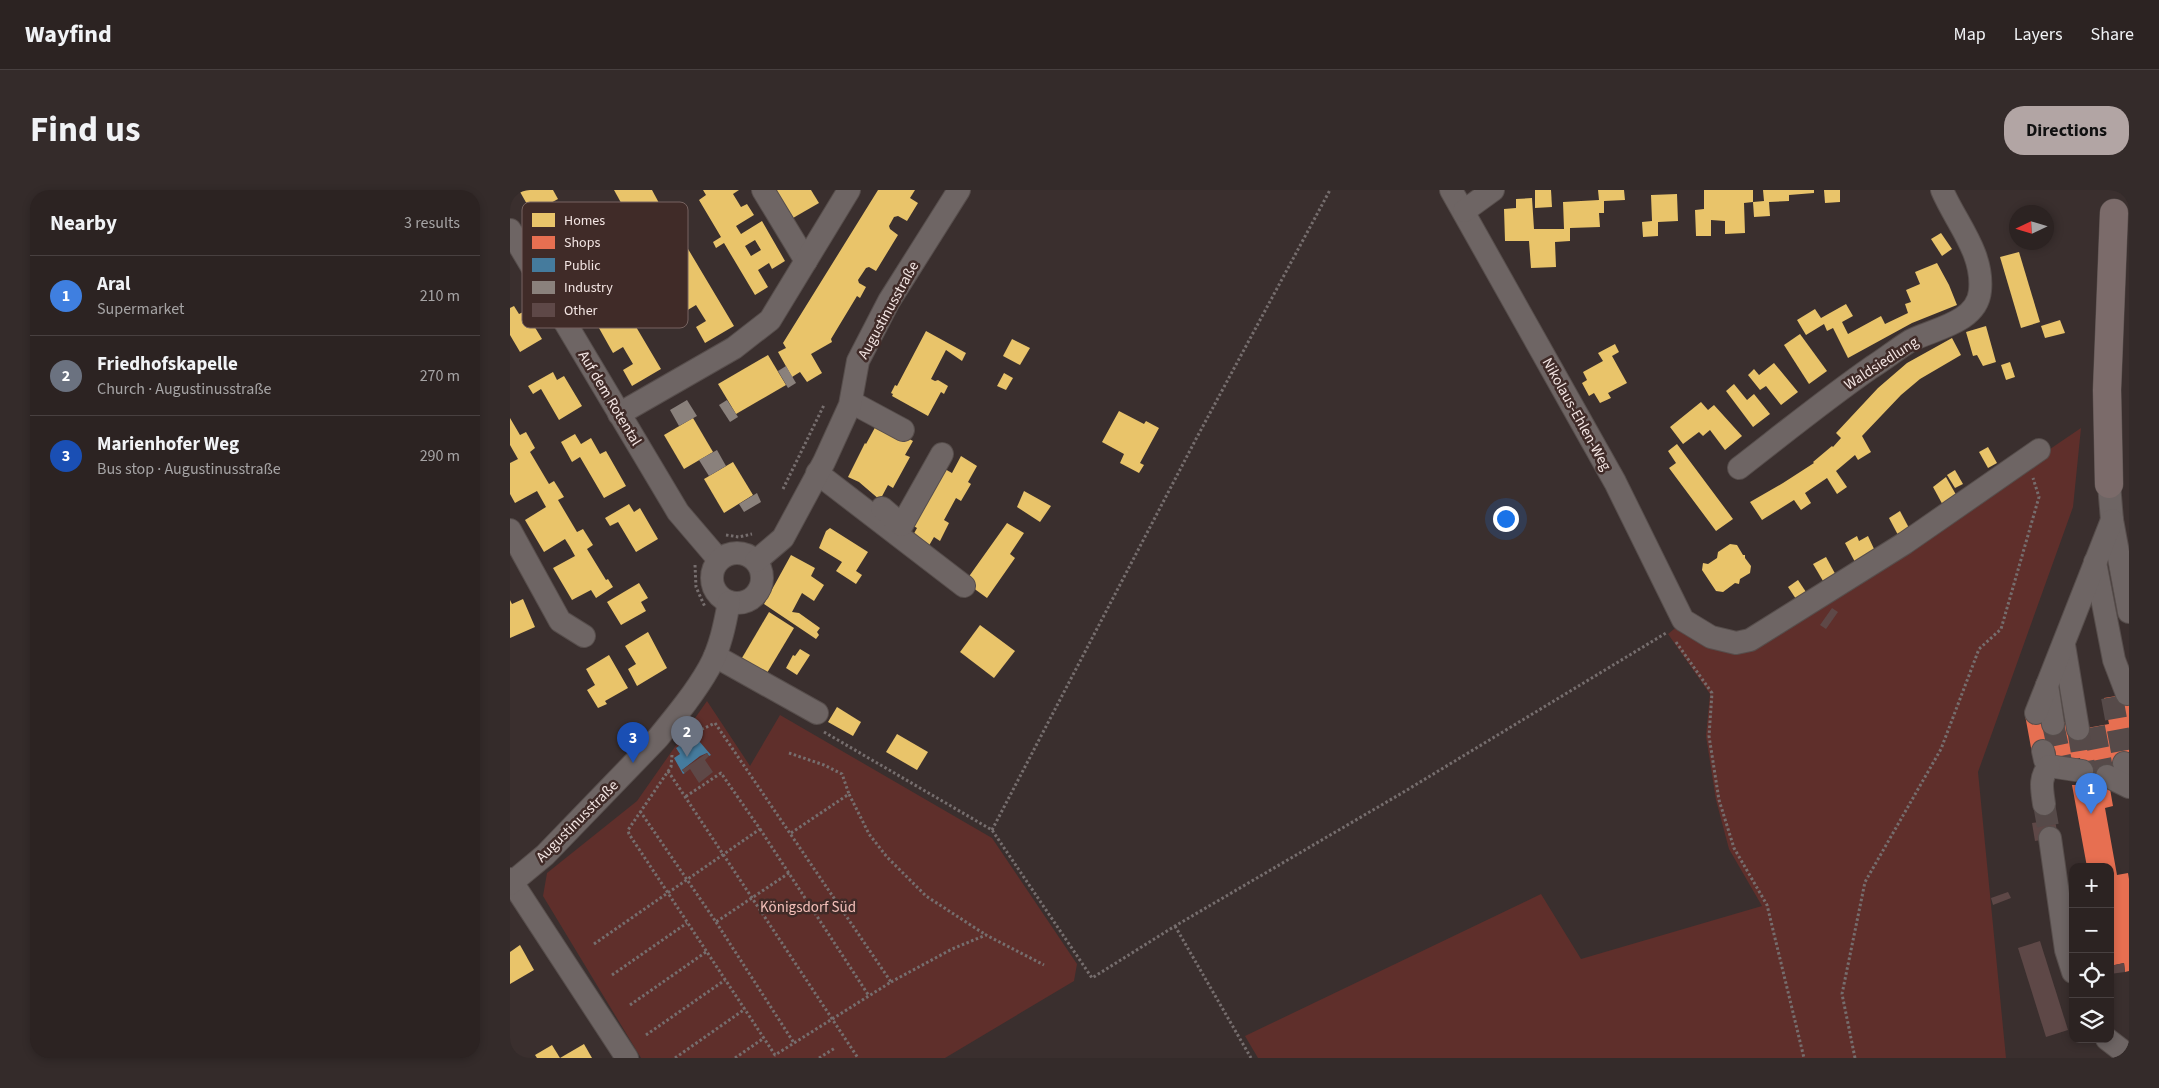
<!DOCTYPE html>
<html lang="en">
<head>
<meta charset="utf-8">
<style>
  body { margin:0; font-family:"Source Sans 3",sans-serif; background:#342b2a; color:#f1f3f6 }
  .controls { position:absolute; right:15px; bottom:15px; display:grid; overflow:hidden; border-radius:10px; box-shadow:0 2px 8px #0003 }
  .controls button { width:45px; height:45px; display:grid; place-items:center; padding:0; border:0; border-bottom:1px solid #484040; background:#2c2322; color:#f1f3f6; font:25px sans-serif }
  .compass { position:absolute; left:1499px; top:15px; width:45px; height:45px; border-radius:50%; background:#2c2322; box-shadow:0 2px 8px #0003; rotate:266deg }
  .you { position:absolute; left:995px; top:328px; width:18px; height:18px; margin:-12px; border:4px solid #fff; border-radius:50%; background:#1a73e8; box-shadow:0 0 0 8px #1a73e833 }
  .badge { display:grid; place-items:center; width:32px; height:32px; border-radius:50%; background:#b2a5a4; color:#fff; font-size:16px; font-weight:700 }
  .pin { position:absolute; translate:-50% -41px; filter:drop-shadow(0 1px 2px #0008) }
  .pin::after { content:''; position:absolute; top:26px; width:18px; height:15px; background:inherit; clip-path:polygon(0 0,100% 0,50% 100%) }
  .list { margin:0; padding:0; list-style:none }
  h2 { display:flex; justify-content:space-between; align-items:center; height:65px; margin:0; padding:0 20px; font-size:21px }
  h2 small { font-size:16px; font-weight:400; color:#a6a4a5 }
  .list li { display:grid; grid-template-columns:32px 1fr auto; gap:15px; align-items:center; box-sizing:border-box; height:80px; padding:0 20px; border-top:1px solid #484040 }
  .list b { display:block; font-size:19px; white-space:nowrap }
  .list p { margin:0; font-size:16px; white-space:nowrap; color:#a6a4a5 }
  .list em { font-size:16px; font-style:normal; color:#a6a4a5 }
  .icon { flex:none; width:28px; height:28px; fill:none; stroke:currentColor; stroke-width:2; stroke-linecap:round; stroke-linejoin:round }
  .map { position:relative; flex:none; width:1619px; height:868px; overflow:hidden; border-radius:20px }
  header { display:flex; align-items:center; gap:30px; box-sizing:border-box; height:70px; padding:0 25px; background:#2c2322; border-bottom:1px solid #484040 }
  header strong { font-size:24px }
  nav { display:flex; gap:28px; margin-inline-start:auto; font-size:18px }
  .intro { display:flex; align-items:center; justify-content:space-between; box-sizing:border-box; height:120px; padding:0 30px }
  h1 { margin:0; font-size:35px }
  .button { padding:12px 22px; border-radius:20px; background:#b2a5a4; color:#111; font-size:18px; font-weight:700 }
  main { display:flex; gap:30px; padding:0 30px }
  aside { flex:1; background:#2c2322; border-radius:20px; box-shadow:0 2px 8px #0003 }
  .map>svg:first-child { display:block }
</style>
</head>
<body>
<header>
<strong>Wayfind</strong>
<nav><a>Map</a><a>Layers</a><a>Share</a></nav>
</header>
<div class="intro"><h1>Find us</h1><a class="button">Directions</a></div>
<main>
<aside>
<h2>Nearby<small>3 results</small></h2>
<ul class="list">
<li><span class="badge" style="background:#3f7fe0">1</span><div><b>Aral</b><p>Supermarket</p></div><em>210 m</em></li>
<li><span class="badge" style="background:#6b7280">2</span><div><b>Friedhofskapelle</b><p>Church · Augustinusstraße</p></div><em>270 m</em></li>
<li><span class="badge" style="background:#1a4fb4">3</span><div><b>Marienhofer Weg</b><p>Bus stop · Augustinusstraße</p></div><em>290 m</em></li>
</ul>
</aside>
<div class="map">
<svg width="1619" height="868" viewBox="0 0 1619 868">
  <rect width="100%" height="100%" fill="#3a2f2e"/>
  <g fill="#5f2f2b">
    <path d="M1571 238 1563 317 1468 582 1496 868H748L735 846 1031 704 1071 769 1252 716 1219 659 1206 610 1196 546 1200 504 1158 444 1174 431 1237 453 1353 386Z"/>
    <path d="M197 511 240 576 270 525 482 648 567 774 564 791 435 868H131L33 706 37 683 127 611Z"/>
  </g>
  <g fill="#e9c46a" fill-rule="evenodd">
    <path d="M9 0H43L48 9 22 23Z"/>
    <path d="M104 0H142L149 13 120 29Z"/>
    <path d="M193 0H229L223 4 231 17 237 14 244 25 226 36 231 44 252 31 275 71 262 79 259 73 248 80 258 97 245 105 214 53 206 58 203 52 211 47 189 10 196 5ZM245 50 251 60 241 66 235 56Z"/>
    <path d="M266 0H301L309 13 283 28Z"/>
    <path d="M368 0H405L400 8 408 13 397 31 388 26 384 27 379 36 380 39 388 45 366 81 359 77 356 78 348 90 349 93 356 97 350 108 347 106 321 149 322 152 301 164 312 183 297 192 290 182 282 187 268 162 276 158 273 153Z"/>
    <path d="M1025 0H1041L1042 17 1025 18Z"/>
    <path d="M1088 0H1114L1115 10 1094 11V23H1089L1090 37 1060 38V51L1045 52 1046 77 1021 78 1019 51H995L994 19 1006 18V9L1022 8 1024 39H1054L1053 12 1089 10Z"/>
    <path d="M1194 0H1243V12L1234 13 1235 43 1215 44V31L1201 30V46H1186L1185 20 1194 19Z"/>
    <path d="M1253 0H1304V3L1279 5V11L1259 12 1260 26 1244 27 1243 12 1254 11Z"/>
    <path d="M1314 0H1330V12L1315 13Z"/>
    <path d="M1167 4 1168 31 1148 32V46L1133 47 1132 32 1142 31 1141 5Z"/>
    <path d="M153 17 224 136 195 153 186 137 196 131 186 115 176 121 158 89 168 83 159 67 148 73 130 41 140 35 135 27Z"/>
    <path d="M1431 43 1442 59 1432 66 1421 49Z"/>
    <path d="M80 59 151 179 122 196 113 180 123 174 113 157 103 163 85 131 95 125 90 117 86 109 75 116 57 84 67 78 62 69Z"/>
    <path d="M1509 62 1530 132 1511 138 1490 67Z"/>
    <path d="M1427 73 1439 95 1447 115 1402 133 1338 168 1323 138 1317 141 1314 134 1296 145 1287 130 1305 119 1311 128 1336 114 1343 126 1332 132 1338 144 1371 126 1375 134 1398 123 1395 114 1401 112 1396 100 1410 94 1405 82Z"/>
    <path d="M4 116 9 124 15 121 32 149 10 162 0 145V118Z"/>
    <path d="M1550 130 1555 143 1535 148 1531 136Z"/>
    <path d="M1476 136 1486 172 1473 176 1467 165 1463 166 1456 142Z"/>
    <path d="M416 141 456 163 452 171 436 160 421 189 425 191 428 190 438 196 434 204 431 202 418 226 382 206 383 204 381 203 385 195 387 196Z"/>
    <path d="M1290 144 1317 181 1299 194 1274 155Z"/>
    <path d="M1442 148 1451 165 1410 189 1391 205 1352 246 1361 262 1348 270 1345 265 1326 281 1337 297 1327 304 1317 288 1295 303 1301 313 1291 320 1284 310 1252 330 1240 312 1273 293 1304 273 1303 272 1322 256 1323 257 1331 248 1326 243 1368 198 1397 173Z"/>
    <path d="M502 149 520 158 510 175 493 166Z"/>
    <path d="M1105 154 1109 162 1102 166 1117 193 1098 203 1101 208 1090 213 1084 203 1079 206 1072 193 1077 190 1073 182 1093 171 1088 163Z"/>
    <path d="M258 165 276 195 226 224 208 194Z"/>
    <path d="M1500 172 1505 187 1496 190 1491 175Z"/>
    <path d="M1264 173 1288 202 1271 215 1256 196 1250 200 1238 185 1244 179 1249 185Z"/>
    <path d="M43 182 47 190 54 186 72 216 49 230 31 199 23 204 18 196Z"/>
    <path d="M494 183 503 188 496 200 487 196Z"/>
    <path d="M1224 194 1237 210 1244 204 1260 224 1243 237 1216 201Z"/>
    <path d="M1191 212 1198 220 1204 215 1232 246 1215 260 1200 240 1193 246 1189 242 1173 254 1160 237Z"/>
    <path d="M609 221 634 234 636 231 649 238 630 273 634 275 629 283 610 273 614 264 592 252Z"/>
    <path d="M0 228 10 245 16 242 25 258 20 262 39 294 44 291 54 307 48 310 67 342 73 339 83 355 77 359 96 390 98 389 103 397 86 408 81 400 62 410 43 378 65 366 60 357 55 349 34 362 15 330 36 317 27 301 5 313 0 304V273L8 269 0 255Z"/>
    <path d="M183 228 203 262 174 279 154 245Z"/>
    <path d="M368 232 403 251 395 265 400 267 383 298 378 295 370 310 349 292 338 287 355 253 356 254Z"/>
    <path d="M65 244 71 254 81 248 90 264 96 261 116 296 94 308 70 267 62 272 51 252Z"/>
    <path d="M1167 254 1223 329 1206 341 1159 278 1166 273 1158 261Z"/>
    <path d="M1478 257 1487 273 1478 278 1469 262Z"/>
    <path d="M451 266 467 276 458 292 461 294 451 311 446 308 434 330 439 333 430 351 424 347 417 359 402 347 407 338 402 335 433 278 442 283Z"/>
    <path d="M223 272 243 305 214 323 194 289Z"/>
    <path d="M1445 280 1453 294 1445 298 1437 285Z"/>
    <path d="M1436 287 1449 310 1435 319 1423 297Z"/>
    <path d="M514 301 541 316 530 332 507 317Z"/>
    <path d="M119 314 124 322 130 318 148 349 126 362 108 332 100 336 95 328Z"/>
    <path d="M1390 321 1399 338 1388 345 1379 328Z"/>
    <path d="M497 333 514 343 500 364 505 368 477 408 455 392Z"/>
    <path d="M320 338 358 362 346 381 352 385 346 394 326 381 332 372 309 358 316 341Z"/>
    <path d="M1347 346 1349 351 1358 346 1365 361 1345 372 1335 353Z"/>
    <path d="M1220 354 1227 355 1233 365H1235V368L1241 376 1240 383 1230 389 1229 394 1225 393 1213 402 1206 401 1192 380 1193 373 1198 374 1207 368 1208 362Z"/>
    <path d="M281 365 305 378 301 386 314 395 304 411 292 403 282 422 289 423 310 438 307 442 309 445 306 449 254 414Z"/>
    <path d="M1316 367 1328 389 1316 396 1303 374Z"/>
    <path d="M1288 390 1300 408 1290 415 1278 397Z"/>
    <path d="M129 393 138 408 131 412 136 421 111 435 97 412Z"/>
    <path d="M13 409 25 437 0 448V410L2 414Z"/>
    <path d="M259 422 284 438 254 488 229 473Z"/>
    <path d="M470 435 505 461 484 488 450 462Z"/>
    <path d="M138 442 157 478 127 496 118 479 126 474 115 456Z"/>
    <path d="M290 459 300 465 287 485 276 478 283 465 285 466Z"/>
    <path d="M99 465 118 498 95 511 97 514 88 518 77 500 85 495 76 479Z"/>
    <path d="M327 517 351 532 343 546 318 532Z"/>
    <path d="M387 544 418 562 407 580 376 562Z"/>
    <path d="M10 755 24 780 0 794V762Z"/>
    <path d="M74 854 82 868H50Z"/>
    <path d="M42 855 50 868H27L25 865Z"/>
  </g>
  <path fill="#e76f51" d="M1619 504V571L1596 576 1603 616 1595 618 1607 685 1618 683 1619 689V781L1615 782 1614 773 1600 776V677H1577L1562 595H1575L1570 568 1547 573 1545 559 1522 563 1515 525 1526 523 1541 535 1564 530 1566 540 1599 534 1594 508Z"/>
  <path fill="#457b9d" d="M179 549 183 555 189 551 201 565 199 566 197 563 190 566 172 580 175 583 173 584 164 568 170 564 166 558Z"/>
  <g fill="#8a817c">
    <path d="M276 176 286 193 278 198 268 181Z"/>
    <path d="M177 210 187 226 169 236 160 220Z"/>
    <path d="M217 210 228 227 220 232 209 215Z"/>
    <path d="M207 260 216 276 199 286 189 270Z"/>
    <path d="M247 303 251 312 234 322 229 314Z"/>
  </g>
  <g fill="#5e4847">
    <path d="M1322 418 1328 422 1316 439 1310 435Z"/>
    <path d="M197 563 199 566 195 570 203 582 189 593 180 579 175 583 172 580Z"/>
    <path d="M1542 613 1548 647 1525 651 1522 633 1529 632 1526 615Z"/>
    <path d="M1498 702 1501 708 1483 715 1481 708Z"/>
    <path d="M1530 751 1558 840 1536 847 1508 758Z"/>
    <path d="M1614 773 1615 782 1600 784V776Z"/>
  </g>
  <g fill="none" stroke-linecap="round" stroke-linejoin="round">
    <g stroke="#564a49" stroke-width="22" stroke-dasharray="22 11" stroke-linecap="butt">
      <path d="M1602 507 1614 573"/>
      <path d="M1543 534 1551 572"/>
      <path d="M1584 537 1593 584"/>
      <path d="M1568 539 1575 581"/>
      <path d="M1534 614 1540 648"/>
    </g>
    <g stroke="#574e4c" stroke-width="24">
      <g id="minor">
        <path d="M253 0 296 71"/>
        <path d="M941 0 1105 292 1173 430 1201 447 1226 453 1240 450 1395 353 1529 260"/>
        <path d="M954 21 983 0"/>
        <path d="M0 40 168 322 209 370"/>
        <path d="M341 212 393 240"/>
        <path d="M109 224 224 158 260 130 339 0"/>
        <path d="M1229 278C1273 244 1316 209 1362 177 1375 169 1387 159 1400 151 1423 139 1467 133 1470 101 1474 63 1446 33 1432 0"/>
        <path d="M307 283 454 396"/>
        <path d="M1599 294 1602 330 1619 422"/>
        <path d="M372 318 392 335 432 264"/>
        <path d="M0 340 50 431 74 446"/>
        <circle cx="227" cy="388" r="25"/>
        <path d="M246 371 273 348 314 272 340 215 348 171 379 111 449 0"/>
        <path d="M1585 372 1604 470 1617 504"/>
        <path d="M1554 455 1568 539"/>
        <path d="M205 466 307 523"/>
        <path d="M1537 495 1543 534"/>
        <path d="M1526 523 1602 330"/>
        <path d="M1533 561 1535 570 1539 576 1572 581"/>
        <path d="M1614 573 1619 585"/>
        <path d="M1597 586 1619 597"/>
        <path d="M1534 614C1532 599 1529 588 1539 576"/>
        <path d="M1540 648 1556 760 1563 782"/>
        <path d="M0 689 117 868"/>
        <path d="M0 694 35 665 147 549C165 527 185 503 199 478 210 459 215 434 219 412"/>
        <path d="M1597 849 1619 866"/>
      </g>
    </g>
    <g stroke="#574e4c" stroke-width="29">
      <path id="highway" d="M1599 294 1597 200 1604 23"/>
    </g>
    <g stroke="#766e6e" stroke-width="3" stroke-dasharray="2.5 2.5" stroke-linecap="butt">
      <path d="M273 299 314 215"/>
      <path d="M216 345 229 347 242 344"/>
      <path d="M185 375 186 397 195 417"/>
      <path d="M1166 452 1202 503 1199 546 1209 610 1224 658 1257 715 1294 868"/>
      <path d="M314 542 482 640 582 788 665 736 892 603 1156 443"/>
      <path d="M279 563 314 575 332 584 339 604"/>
      <path d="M162 565 161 577 118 640 119 644 265 865 381 792 205 533 182 544 180 542"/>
      <path d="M158 581 348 868"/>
      <path d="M130 621 206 732 279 683"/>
      <path d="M250 639 359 806"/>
      <path d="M482 640 686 249 820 0"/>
      <path d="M281 643 339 604 359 644 377 667 416 706 476 745"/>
      <path d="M206 732 284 853"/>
      <path d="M665 736 741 868"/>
      <path d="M84 754 250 639 211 583 175 607"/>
      <path d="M102 785 177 733"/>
      <path d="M381 792 442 759 476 745 534 775"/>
      <path d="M120 815 196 762"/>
      <path d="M136 845 215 790"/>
      <path d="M165 868 235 819"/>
      <path d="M225 868 254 848"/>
      <path d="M309 868 325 858"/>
      <path d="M1345 868 1332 804 1355 692 1431 559 1469 459 1491 439 1529 307 1523 288"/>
    </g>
    <use href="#minor" stroke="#6e6564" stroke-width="22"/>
    <use href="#highway" stroke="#7b6b6a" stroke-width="28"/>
  </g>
  <g text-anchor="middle" stroke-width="5" stroke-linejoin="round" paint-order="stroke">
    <g font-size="15" fill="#f3e5e3" stroke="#402b28">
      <text transform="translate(378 120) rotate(-61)" y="5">Augustinusstraße</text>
      <text transform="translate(1371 173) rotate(-33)" y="5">Waldsiedlung</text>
      <text transform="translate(100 208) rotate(59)" y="5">Auf dem Rotental</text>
      <text transform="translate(1067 224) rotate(61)" y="5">Nikolaus-Ehlen-Weg</text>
      <text transform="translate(67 631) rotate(-45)" y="5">Augustinusstraße</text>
    </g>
    <g font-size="15" fill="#f4c0b9" stroke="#402b28">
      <text x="298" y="722">Königsdorf Süd</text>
    </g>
  </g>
  <rect x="12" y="12" width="166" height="126" rx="8" fill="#402b28" stroke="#766360" stroke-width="1"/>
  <rect x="22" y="23" width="23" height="14" fill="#e9c46a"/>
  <rect x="22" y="46" width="23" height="13" fill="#e76f51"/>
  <rect x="22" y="68" width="23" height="14" fill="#457b9d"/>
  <rect x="22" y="91" width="23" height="13" fill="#8a817c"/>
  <rect x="22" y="113" width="23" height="14" fill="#5e4847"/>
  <g font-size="14" fill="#f3e5e3">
    <text x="54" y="35">Homes</text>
    <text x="54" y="57">Shops</text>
    <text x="54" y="80">Public</text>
    <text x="54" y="102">Industry</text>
    <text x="54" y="125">Other</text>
  </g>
</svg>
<div class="controls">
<button>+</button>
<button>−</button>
<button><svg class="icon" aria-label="locate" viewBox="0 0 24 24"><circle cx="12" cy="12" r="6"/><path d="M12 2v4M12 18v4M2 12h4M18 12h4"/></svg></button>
<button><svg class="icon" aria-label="layers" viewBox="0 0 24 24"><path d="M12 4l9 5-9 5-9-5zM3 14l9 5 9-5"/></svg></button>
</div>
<svg class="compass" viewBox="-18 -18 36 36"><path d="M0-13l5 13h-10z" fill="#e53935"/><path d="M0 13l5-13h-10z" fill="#a6a4a5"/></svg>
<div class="you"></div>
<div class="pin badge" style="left:1581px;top:624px;background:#3f7fe0">1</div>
<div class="pin badge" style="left:177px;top:567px;background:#6b7280">2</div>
<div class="pin badge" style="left:123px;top:573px;background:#1a4fb4">3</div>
</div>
</main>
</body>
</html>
